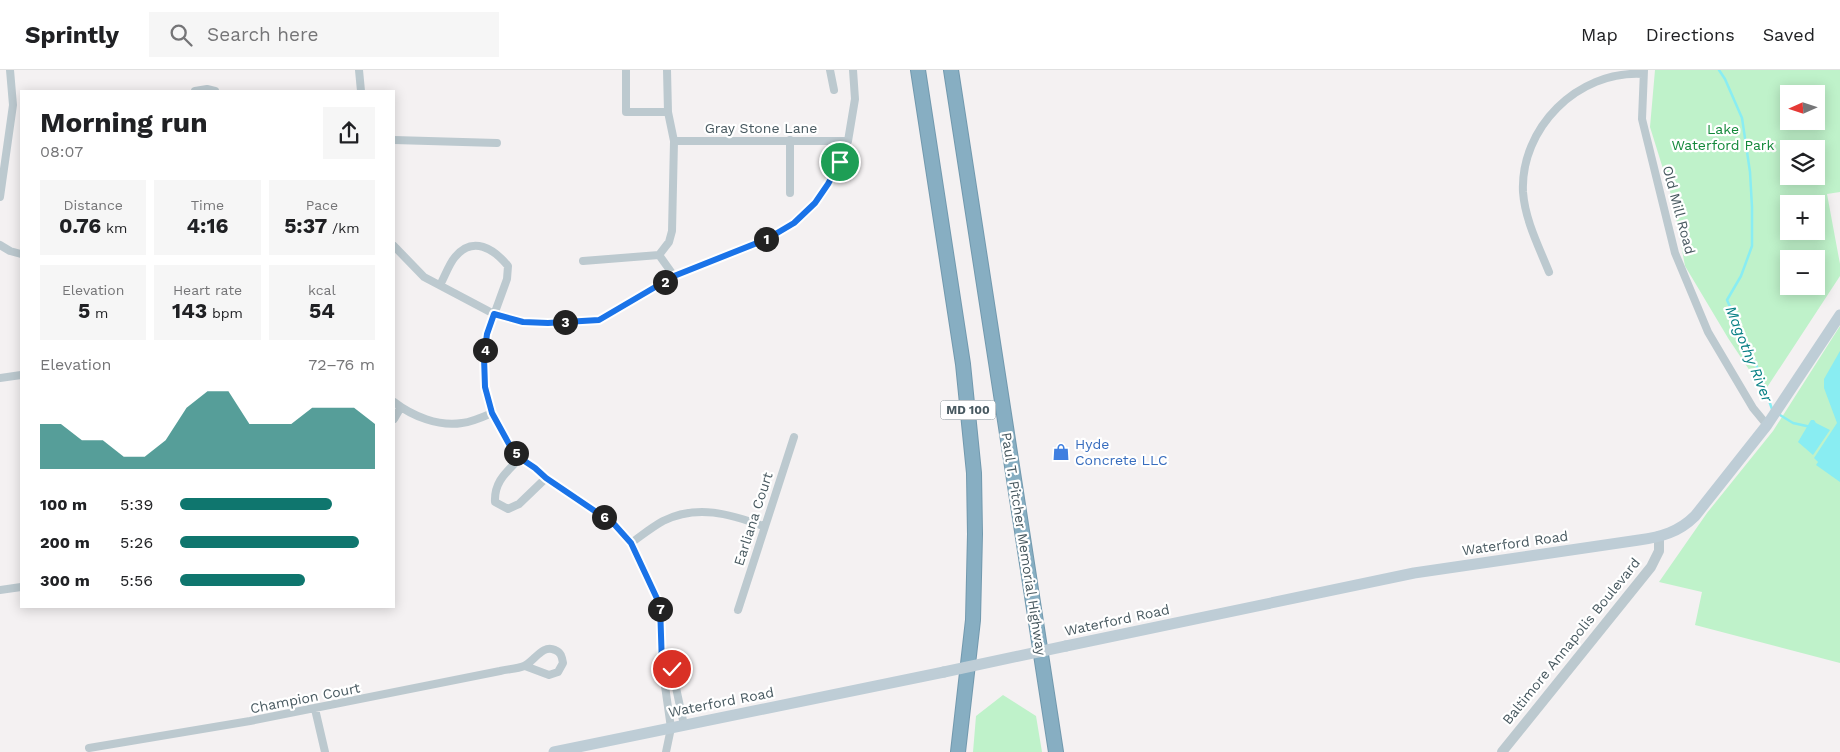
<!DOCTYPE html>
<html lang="en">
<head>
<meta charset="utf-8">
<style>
  :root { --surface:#fff; --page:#f6f6f6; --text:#202124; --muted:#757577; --line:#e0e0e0; --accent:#0f766e }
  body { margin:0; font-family:"Work Sans",sans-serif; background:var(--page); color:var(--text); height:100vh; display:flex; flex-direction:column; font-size:19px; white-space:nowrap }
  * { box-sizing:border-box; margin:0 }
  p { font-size:16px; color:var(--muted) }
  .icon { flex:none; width:28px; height:28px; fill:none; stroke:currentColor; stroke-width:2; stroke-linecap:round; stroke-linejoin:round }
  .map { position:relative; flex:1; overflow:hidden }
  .side { position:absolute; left:20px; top:20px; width:375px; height:518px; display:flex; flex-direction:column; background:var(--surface); border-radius:0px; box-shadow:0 2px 12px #0003 }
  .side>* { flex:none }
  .needle { width:32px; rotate:267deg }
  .tools { position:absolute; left:1780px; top:15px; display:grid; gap:10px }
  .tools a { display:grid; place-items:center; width:45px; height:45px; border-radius:0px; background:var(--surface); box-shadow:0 2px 12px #0003; font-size:25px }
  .pin { position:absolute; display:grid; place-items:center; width:42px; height:42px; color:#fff; margin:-21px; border:2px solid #fff; border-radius:50%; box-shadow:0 1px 5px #0007 }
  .km { position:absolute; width:25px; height:25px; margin:-12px; border-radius:50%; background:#222; color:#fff; font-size:14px; line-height:25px; text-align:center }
  .round { display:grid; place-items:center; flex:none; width:52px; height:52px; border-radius:0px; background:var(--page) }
  .summary { display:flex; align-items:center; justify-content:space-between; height:85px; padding:0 20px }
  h1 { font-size:28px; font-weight:700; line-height:38px }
  .stats { display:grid; grid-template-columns:repeat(3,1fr); gap:8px; height:85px; padding:5px 20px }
  .stats div { display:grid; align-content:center; border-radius:0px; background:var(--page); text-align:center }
  .stats b { font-size:21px; font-weight:700 }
  .stats small { font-size:14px; font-weight:400 }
  .stats p { font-size:14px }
  .chart { height:140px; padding:10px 20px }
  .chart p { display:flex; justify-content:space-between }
  .chart svg { width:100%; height:90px; margin-top:5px; fill:var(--accent); opacity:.7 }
  ul { padding:0 20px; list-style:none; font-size:16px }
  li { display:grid; grid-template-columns:80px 60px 1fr; align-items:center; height:38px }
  li i { height:12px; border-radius:6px; background:var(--accent) }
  header { display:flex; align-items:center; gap:30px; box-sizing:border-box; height:70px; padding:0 25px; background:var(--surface); border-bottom:1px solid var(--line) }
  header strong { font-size:24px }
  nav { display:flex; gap:28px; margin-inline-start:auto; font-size:18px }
  .search { width:350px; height:45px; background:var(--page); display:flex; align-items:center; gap:12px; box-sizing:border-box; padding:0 18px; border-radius:0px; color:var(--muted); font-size:19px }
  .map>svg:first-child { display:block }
  .green { fill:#bff2ca; fill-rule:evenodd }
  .water { fill:#89edf2 }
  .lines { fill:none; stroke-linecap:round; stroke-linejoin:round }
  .stream { stroke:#89edf2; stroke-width:2.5 }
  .motorway-casing { stroke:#7299ae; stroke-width:16 }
  .minor { stroke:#bcc9cf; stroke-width:8 }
  .tertiary { stroke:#bcc9cf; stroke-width:10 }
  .secondary { stroke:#becdd6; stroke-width:11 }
  .motorway { stroke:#87aec2; stroke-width:14 }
  .secondary-bridge { stroke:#becdd6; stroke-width:11 }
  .route-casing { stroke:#fff; stroke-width:10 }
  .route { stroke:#1a73e8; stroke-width:6 }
  .labels { text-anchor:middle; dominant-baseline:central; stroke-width:4.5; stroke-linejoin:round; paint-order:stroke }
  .shield { fill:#fff; stroke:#7f8b90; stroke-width:1 }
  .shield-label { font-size:12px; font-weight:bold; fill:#485960 }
  .street-label { font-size:14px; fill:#485960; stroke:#fff }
  .park-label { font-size:14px; fill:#128839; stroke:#fff }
  .shop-label { font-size:14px; fill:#366cbe; stroke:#fff; text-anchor:start }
  .water-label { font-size:15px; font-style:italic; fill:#088085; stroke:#fff }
</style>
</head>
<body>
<header>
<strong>Sprintly</strong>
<div class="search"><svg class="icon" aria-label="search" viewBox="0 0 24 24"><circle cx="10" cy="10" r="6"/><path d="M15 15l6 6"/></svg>Search here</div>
<nav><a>Map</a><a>Directions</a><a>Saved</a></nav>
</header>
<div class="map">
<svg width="1840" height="682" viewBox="0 0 1840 682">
  <rect width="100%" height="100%" fill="#f4f1f2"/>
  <!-- green -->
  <path class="green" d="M1655,0H1840V122L1827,124L1840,194V206L1764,322L1728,268L1685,196L1673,131L1650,57ZM1789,24H1816V51H1789ZM1789,79H1816V106H1789ZM1789,134H1816V161H1789ZM1789,189H1816V216H1789Z
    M1840,256V593L1695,555L1702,522L1659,512L1707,443L1773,361Z
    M1003,625L1036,646L1042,682H973L976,646Z"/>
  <!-- water -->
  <path class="water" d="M1840,281V412L1816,395L1818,392L1814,388L1837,353L1824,318V309Z
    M1811,350H1814L1816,353L1830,360L1813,385L1798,372Z"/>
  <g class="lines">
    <!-- stream -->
    <path class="stream" d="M1719,0L1725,9L1742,48L1750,102L1752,137V176L1741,206L1727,230L1757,297L1772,339
      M1780,345L1793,353L1811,357"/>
    <!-- motorway casing -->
    <g class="motorway-casing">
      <path id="motorway" d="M918,0L963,294L974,403L975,464L973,550L958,682
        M951,0L1056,682"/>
    </g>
    <!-- minor -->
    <path class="minor" d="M359,0L361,21
      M626,0V42H668L667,0
      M830,0L834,20
      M1644,0L1642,49L1675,183L1708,262L1753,338L1767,355
      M195,21L207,19L215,21
      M668,42L674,71L672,161L669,172L659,185L674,206
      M394,70L497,73
      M790,70V123
      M674,71H848
      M0,127L13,35L10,0
      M0,175L10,181L21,184
      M394,176L424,207L494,244L523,252L548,253L599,250L674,206L767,169L794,153L815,133L828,114L848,71L855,29L853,0
      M583,191L659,185
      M1549,202C1539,177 1525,150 1523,122C1520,59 1577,0 1643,4
      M440,215C445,206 449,194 455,187C473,165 494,179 508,196L507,209L487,264L484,287L485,317L492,343L509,374L520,388L535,398L546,408L614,454L631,473L660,535L662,595L671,658L666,682
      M0,308L21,305
      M394,332C412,346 439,357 462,353C472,352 483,347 492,343
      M394,349L401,337
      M520,388C507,402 494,411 495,432L508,439L519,434L546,408
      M631,473C641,466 652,457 663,451C697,434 730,444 763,456
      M0,520L21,517
      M738,540L794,367
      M662,595L672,599L684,655
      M315,639L325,682
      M89,678L250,651L500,601C508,599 517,599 524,596C535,591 542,574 555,580C561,582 562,587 563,593L558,602L549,605L525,596"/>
    <!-- tertiary -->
    <path class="tertiary" d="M1502,682L1651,497L1659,481V466"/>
    <!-- secondary -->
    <path class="secondary" d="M1066,576L1414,503L1639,470C1661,467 1679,462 1695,446L1767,355L1840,245
      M554,682L944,602"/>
    <!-- motorway -->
    <use href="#motorway" class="motorway"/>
    <!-- secondary-bridge -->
    <path class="secondary-bridge" d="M944,602L1066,576"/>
  </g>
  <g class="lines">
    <!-- route casing -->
    <g class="route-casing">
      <path id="route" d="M672,599L662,595L660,535L631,473L614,454L546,408L535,398L520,388L509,374L492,343L485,317L484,287L487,264L494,244L523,252L548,253L599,250L674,206L767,169L794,153L815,133L828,114L840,92"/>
    </g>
    <!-- route -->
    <use href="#route" class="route"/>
  </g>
  <!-- icons -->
  <defs>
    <g id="shop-bare" transform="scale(1.35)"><path d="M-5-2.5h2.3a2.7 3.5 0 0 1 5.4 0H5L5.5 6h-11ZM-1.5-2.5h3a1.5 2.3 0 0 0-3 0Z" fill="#3f7fe0" stroke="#fff" stroke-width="2.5" paint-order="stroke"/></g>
  </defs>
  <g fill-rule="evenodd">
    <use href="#shop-bare" x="1061" y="382"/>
  </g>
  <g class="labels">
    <!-- shield labels -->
    <rect class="shield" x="940.5" y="330.5" width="55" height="19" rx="4"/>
    <g class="shield-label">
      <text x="968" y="340">MD 100</text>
    </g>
    <!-- street labels -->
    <g class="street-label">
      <text x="761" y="58">Gray Stone Lane</text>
      <text transform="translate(1679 140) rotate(75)">Old Mill Road</text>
      <text transform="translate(753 449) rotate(-72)">Earliana Court</text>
      <text transform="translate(1515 473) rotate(-8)">Waterford Road</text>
      <text transform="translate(1024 474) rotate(81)">Paul T. Pitcher Memorial Highway</text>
      <text transform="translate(1117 550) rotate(-12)">Waterford Road</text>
      <text transform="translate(1571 571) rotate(-51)">Baltimore Annapolis Boulevard</text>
      <text transform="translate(305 628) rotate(-11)">Champion Court</text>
      <text transform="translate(721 632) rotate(-11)">Waterford Road</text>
    </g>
    <!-- park labels -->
    <g class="park-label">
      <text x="1723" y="59">Lake<tspan x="1723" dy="16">Waterford Park</tspan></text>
    </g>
    <!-- shop labels -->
    <g class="shop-label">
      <text x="1075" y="374">Hyde<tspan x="1075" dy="16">Concrete LLC</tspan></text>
    </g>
    <!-- water labels -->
    <g class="water-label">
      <text transform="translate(1749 284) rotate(68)">Magothy River</text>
    </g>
  </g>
</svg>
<div class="tools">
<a><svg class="needle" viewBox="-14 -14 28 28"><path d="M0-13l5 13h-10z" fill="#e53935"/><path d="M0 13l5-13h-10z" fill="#757577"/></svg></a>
<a><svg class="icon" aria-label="layers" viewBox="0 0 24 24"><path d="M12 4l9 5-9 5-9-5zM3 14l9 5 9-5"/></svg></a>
<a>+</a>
<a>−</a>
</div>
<div class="pin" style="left:840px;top:92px;background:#1e9e55"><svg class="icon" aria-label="arrive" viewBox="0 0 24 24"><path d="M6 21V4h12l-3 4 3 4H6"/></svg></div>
<div class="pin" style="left:672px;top:599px;background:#d93025"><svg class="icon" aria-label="check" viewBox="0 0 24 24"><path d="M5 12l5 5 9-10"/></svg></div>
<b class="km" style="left:766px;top:169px">1</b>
<b class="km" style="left:665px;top:212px">2</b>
<b class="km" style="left:565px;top:252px">3</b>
<b class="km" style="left:485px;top:280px">4</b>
<b class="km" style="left:516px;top:383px">5</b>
<b class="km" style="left:604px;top:447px">6</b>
<b class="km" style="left:660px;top:539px">7</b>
<section class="side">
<div class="summary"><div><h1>Morning run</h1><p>08:07</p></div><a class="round"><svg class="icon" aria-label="share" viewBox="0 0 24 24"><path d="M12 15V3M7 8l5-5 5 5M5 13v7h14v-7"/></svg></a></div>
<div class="stats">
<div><p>Distance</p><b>0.76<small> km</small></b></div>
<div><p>Time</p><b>4:16</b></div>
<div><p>Pace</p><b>5:37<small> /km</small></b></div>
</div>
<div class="stats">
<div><p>Elevation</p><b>5<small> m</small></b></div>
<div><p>Heart rate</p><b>143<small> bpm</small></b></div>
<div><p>kcal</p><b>54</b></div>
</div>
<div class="chart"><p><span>Elevation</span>72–76 m</p>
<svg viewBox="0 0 160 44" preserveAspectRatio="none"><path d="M0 44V22L10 22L20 30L30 30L40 38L50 38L60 30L70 14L80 6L90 6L100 22L110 22L120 22L130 14L140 14L150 14L160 22V44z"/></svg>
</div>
<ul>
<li><b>100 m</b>5:39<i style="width:78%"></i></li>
<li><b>200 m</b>5:26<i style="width:92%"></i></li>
<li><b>300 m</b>5:56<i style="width:64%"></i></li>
</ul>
</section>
</div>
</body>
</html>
